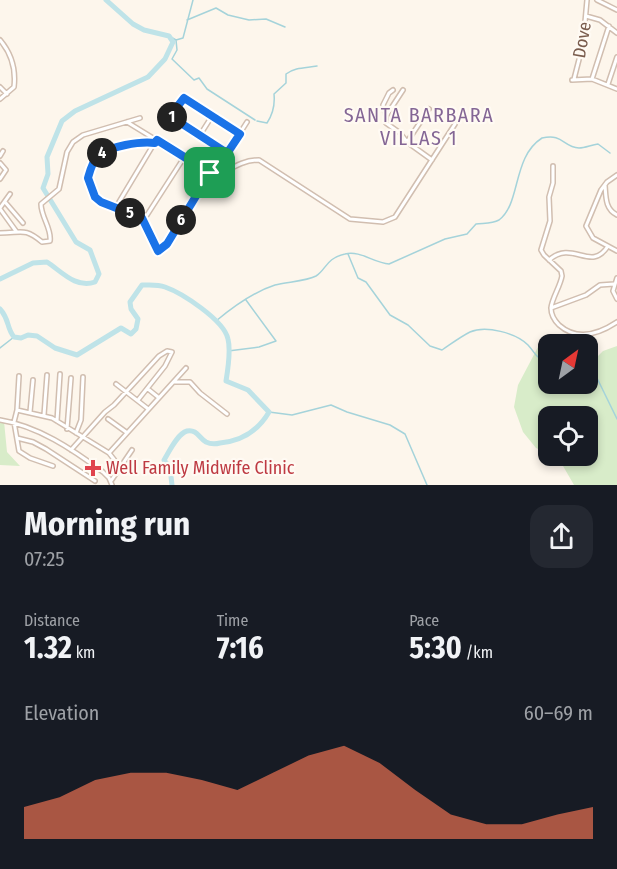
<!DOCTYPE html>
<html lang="en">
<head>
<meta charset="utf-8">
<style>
  :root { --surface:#171b24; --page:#242831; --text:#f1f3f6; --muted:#9ea1a6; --accent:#e76f51 }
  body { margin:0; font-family:"Fira Sans Condensed",sans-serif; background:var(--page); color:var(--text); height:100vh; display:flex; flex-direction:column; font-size:22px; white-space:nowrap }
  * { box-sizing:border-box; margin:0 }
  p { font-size:20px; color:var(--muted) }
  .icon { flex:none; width:33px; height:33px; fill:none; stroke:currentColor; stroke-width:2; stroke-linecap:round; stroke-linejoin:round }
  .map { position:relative; height:485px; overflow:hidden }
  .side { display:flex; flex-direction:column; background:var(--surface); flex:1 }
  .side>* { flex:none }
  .needle { width:39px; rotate:33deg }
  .buttons { position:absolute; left:538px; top:334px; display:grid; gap:12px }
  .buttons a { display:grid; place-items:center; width:60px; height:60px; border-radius:12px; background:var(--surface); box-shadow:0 3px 9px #0003; font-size:30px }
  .pin { position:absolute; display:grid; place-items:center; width:51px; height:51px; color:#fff; margin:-26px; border-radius:12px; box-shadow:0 3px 9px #0006 }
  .km { position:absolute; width:30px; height:30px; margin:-15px; border-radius:50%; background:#222; color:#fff; font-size:16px; line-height:30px; text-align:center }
  .round { display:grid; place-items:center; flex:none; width:63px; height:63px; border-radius:18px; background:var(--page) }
  .head { display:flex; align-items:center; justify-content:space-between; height:102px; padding:0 24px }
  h1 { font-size:33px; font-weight:700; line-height:45px }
  .stats { display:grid; grid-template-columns:repeat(3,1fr); gap:9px; height:102px; padding:6px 24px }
  .stats div { display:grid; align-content:center }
  .stats b { font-size:30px; font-weight:700 }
  .stats small { font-size:16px; font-weight:400 }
  .stats p { font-size:16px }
  .chart { height:168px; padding:12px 24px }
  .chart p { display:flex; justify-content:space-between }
  .chart svg { width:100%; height:108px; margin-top:6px; fill:var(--accent); opacity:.7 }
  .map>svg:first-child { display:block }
  .green { fill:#d8ecc9 }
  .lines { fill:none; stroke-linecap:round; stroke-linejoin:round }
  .stream { stroke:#a5d3da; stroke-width:1.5 }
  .river { stroke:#bfe3e8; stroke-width:5 }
  .minor-casing { stroke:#d1beb0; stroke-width:6 }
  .minor { stroke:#fff; stroke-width:3 }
  .route-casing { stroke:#fff; stroke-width:12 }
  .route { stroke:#1a73e8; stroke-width:8 }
  .health-dot { fill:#e0444e; stroke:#fffaf3; stroke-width:2 }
  .labels { text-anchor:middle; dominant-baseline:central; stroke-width:4.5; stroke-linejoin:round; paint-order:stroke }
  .street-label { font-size:18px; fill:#7a5c4d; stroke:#fffaf3 }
  .health-label { font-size:18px; fill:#be3a42; stroke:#fffaf3; text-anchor:start }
  .neighbourhood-label { font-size:20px; letter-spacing:1.5px; fill:#846695; stroke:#fffaf3 }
</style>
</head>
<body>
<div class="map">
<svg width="617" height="485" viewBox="0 0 617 485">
  <rect width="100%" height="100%" fill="#fdf6ec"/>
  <!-- green -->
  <path class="green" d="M617,346V485H574L559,459L553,456H588V417H549V454L536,448L523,432L514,407L518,385L538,347L549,349V384H588V359L594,360L603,351Z
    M0,421H4L7,452L20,466L0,465Z"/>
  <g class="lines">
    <!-- stream -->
    <path class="stream" d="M187,20L216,8L228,15L249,20L266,19L285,27
      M169,36L176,40L177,50L172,59L194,80L199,78L207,89L255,120
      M176,40L183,38L193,0
      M257,121L267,123C273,114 275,104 274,94L286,83V74C295,67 306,68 317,66
      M348,254L358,278L366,282L390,315L408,325L430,346L442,350C451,344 460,337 470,332C486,325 516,333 528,345C537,355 535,358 549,362
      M216,321C234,306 253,292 275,285C286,282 307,281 316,276C326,270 326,258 345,254C360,250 374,263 389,264L445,239L467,234L476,224C484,223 492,224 499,220C521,204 512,157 542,138C563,133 563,147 579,148C585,148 591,145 598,144L610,153
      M0,348L14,337
      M228,351L259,347L276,341L246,300
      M588,371L595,374L617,419
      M269,412L292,415L331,405L347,412L390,425L405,434L427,485"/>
    <!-- river -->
    <path class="river" d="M0,279L33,263L47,262C61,271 76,289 95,282L99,274L90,250L76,242L43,188L48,174L47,157L62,121L75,111L148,77L165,59L173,42L169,36L144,30L133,24L106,0
      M0,309C10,320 6,327 14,337L21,338L28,335L37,336L55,348L77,355L121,328L131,334L136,329L138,319L131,309L130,302L142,285C149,285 157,284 165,287C182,293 224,320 228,339C231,351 228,369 226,381L248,390L269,412C258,431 241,441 220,443C216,444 210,444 206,442C199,438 197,429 187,431C177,434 169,452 164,460L170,468L172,485"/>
    <!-- minor casing -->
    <g class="minor-casing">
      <path id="minor" d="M597,0L617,10
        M586,16L600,20L617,33
        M0,40C11,53 16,70 14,87L0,99
        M574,79L583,44L587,0
        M592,79L609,26
        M572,80L592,79L617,89
        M608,84L617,57
        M0,87L7,94
        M403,90L386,116V123L400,133L407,142L432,160
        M162,114L170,116L228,152L247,122
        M170,116L184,98L240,134
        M386,116L383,105L389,93L393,90
        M127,122L210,173L217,176C231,169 242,160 259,160L350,219L383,222L395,217L455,124
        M200,135L212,116
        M407,142L429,109
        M155,143C140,141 109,145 98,156C92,162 90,171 88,178L95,197L101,202L142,218L158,251L167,245L224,151
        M0,156L3,151
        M0,163L6,170L0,179
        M553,166V183L549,197L550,221L541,250L544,255L561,271L562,276C560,287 552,298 551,308C551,315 555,321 559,325C577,341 599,334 617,322
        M617,175L607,182L601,190L586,226L593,238L617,251
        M605,185C606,197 605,209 617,215
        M5,202L23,223
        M116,207L155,142
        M0,208L10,194
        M0,209L16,231
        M142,218L147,215L185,156
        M0,233C22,233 24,227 42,242L50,241C52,229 41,217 41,204L59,189L67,152L73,142L83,135L140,118
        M549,260C573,239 591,273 608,246
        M617,278L613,291L617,299
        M551,308L586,295L600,285L614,284
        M19,376L17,410L14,422L19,451L30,458L53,466
        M174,382H190L200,393L227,414
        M116,384L147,408
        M148,389L158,397
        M17,410L52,418L109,453L186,368
        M30,412L33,380
        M44,415L47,375
        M108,419L126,432
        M0,420C38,426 72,449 103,472L109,478L112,485
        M57,421L60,374
        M67,429L71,378
        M76,433L81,420L83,377
        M17,438L33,442L46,449L95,481
        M71,450L105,412L114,405L159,356L167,351L172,352L165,366L138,400
        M109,453L120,467
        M111,481L132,450"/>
    </g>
    <!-- minor -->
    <use href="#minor" class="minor"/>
  </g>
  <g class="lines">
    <!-- route casing -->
    <g class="route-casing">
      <path id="route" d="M210,173L224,151L170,116L184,98L240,134L228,152L224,151L210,173L157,140L155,143C141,141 109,146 98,156C92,162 90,171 88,178L95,197L101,202L142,218L158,251L167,244L210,173"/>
    </g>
    <!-- route -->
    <use href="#route" class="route"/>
  </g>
  <!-- markers -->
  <path class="health-dot" d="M90 459h6v6h6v6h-6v6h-6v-6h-6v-6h6z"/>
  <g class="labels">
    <!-- street labels -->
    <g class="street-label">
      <text transform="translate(582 40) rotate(-80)">Dove</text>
    </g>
    <!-- health labels -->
    <g class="health-label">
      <text x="106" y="468">Well Family Midwife Clinic</text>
    </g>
    <!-- neighbourhood labels -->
    <g class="neighbourhood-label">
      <text x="419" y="115">SANTA BARBARA<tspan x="419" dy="23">VILLAS 1</tspan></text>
    </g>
  </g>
</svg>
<div class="buttons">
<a><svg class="needle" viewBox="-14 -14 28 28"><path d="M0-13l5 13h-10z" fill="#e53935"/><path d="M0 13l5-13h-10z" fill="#9ea1a6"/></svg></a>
<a><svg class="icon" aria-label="locate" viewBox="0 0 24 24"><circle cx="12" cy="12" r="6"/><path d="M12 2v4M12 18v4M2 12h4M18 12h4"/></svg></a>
</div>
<div class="pin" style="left:210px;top:173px;background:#1e9e55"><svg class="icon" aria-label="arrive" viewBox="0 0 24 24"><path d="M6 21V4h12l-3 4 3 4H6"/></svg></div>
<b class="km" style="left:172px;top:117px">1</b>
<b class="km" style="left:102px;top:153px">4</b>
<b class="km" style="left:130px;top:213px">5</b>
<b class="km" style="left:181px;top:220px">6</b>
</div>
<section class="side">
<div class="head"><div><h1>Morning run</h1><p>07:25</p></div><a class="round"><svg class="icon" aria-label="share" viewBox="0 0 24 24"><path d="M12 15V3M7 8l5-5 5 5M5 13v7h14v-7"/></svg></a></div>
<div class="stats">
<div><p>Distance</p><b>1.32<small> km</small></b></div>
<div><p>Time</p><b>7:16</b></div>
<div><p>Pace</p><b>5:30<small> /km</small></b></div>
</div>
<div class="chart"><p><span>Elevation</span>60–69 m</p>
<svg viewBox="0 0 160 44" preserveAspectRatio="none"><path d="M0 44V31L10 27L20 20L30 17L40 17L50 20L60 24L70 17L80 10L90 6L100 13L110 24L120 34L130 38L140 38L150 34L160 31V44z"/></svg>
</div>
</section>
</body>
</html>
